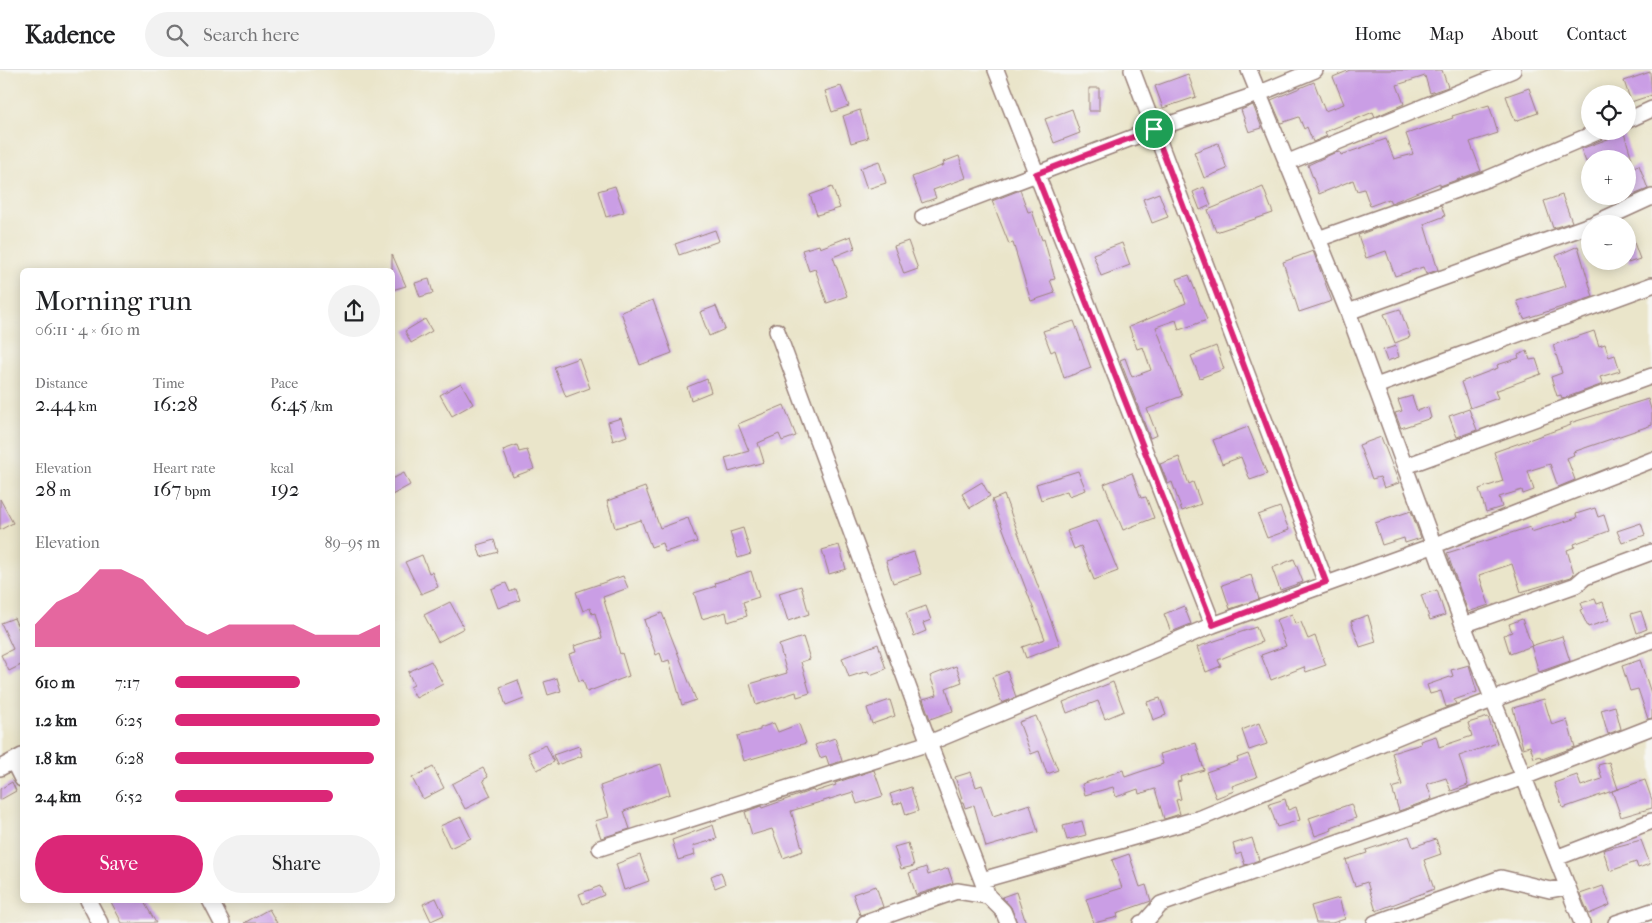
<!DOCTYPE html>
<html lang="en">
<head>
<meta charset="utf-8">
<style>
  :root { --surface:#fff; --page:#f2f2f2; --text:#202124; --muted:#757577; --line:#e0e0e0; --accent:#db2777 }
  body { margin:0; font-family:"IM FELL French Canon",serif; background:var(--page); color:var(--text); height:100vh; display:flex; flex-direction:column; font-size:19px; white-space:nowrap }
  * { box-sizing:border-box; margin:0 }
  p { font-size:16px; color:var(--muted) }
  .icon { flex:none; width:28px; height:28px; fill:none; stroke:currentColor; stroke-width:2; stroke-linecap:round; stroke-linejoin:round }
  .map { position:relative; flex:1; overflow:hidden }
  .sheet { position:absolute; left:20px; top:198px; width:375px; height:635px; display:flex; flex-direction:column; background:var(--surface); border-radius:8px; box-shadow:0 2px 12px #0003 }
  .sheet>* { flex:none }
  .controls { position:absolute; left:1581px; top:15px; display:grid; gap:10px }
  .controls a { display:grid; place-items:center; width:55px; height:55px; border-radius:50%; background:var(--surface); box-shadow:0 2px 12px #0003; font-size:25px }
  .pin { position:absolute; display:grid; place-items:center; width:42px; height:42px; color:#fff; margin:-21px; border:2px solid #fff; border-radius:50%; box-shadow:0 1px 5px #0007 }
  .round { display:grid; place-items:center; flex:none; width:52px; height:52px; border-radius:26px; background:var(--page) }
  .headline { display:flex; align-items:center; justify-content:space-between; height:85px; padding:0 15px }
  h1 { font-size:28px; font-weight:600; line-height:38px }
  .stats { display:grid; grid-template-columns:repeat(3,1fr); gap:8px; height:85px; padding:5px 15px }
  .stats div { display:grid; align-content:center }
  .stats b { font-size:21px; font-weight:600 }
  .stats small { font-size:14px; font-weight:400 }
  .stats p { font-size:14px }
  .chart { height:140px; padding:10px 15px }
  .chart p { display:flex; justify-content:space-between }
  .chart svg { width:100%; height:90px; margin-top:5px; fill:var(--accent); opacity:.7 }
  .primary-button { display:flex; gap:10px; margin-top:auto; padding:10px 15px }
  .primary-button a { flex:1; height:58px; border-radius:30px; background:var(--accent); color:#fff; font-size:20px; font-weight:600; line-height:58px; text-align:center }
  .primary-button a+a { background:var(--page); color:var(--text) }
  ul { padding:0 15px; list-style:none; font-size:16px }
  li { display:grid; grid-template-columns:80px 60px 1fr; align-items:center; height:38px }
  li i { height:12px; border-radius:6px; background:var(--accent) }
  header { display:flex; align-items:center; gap:30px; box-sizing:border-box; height:70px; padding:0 25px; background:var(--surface); border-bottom:1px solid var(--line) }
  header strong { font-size:24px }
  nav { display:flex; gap:28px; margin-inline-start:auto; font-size:18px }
  .search { width:350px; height:45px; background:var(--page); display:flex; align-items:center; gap:12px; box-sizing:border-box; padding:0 18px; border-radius:28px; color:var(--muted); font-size:19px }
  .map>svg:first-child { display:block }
  .building { fill:#ca9ee5 }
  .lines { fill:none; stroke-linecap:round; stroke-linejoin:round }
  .minor-casing { stroke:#9a827a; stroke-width:18 }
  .minor { stroke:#fff; stroke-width:15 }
  .route-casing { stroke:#fff; stroke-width:10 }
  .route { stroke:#db2777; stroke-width:6 }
</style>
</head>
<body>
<header>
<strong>Kadence</strong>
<div class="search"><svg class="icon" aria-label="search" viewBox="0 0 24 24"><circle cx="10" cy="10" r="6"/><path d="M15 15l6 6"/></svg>Search here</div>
<nav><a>Home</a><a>Map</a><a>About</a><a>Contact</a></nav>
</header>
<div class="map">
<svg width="1652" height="853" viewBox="0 0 1652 853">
  <rect width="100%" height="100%" fill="#f6f6f2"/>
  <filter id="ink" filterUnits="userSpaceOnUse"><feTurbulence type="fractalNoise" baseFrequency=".02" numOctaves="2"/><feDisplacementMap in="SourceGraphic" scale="10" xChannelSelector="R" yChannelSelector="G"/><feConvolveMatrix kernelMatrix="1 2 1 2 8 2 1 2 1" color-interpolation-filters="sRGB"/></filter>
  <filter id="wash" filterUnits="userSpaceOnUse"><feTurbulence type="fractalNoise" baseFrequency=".0096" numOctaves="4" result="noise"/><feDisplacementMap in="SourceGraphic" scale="20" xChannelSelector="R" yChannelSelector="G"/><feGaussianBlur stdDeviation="1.12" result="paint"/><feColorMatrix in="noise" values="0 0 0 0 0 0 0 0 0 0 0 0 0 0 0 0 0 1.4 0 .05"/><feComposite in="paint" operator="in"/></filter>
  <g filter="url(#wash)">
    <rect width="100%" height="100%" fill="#eae5ca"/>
    <g id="blocks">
      <!-- building -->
      <path class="building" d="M1350,0H1442L1448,17L1430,23L1425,6L1397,15L1404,34L1375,47L1373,42L1325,62L1327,66L1313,72L1307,57L1304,59L1299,47L1281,53L1271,30L1314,12L1325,41L1344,34L1333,7Z
        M1650,2L1652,25L1631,32L1624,11Z
        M1188,4L1196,27L1163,38L1155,16Z
        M841,16L849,36L832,42L825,21Z
        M1089,18H1099V41H1089Z
        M1529,18L1538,43L1515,51L1506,26Z
        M1253,35L1262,58L1249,62L1241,40Z
        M1489,35L1498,63L1470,72L1481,101L1440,116V113L1391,133L1389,129L1370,136L1364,119L1357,121L1353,110L1319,124L1308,95L1334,83L1340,82L1341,85L1386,69L1394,89L1413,84L1406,64L1453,48L1452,46Z
        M1072,39L1080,63L1054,73L1045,49Z
        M860,40L868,68L851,73L843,46Z
        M1624,63L1632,89H1590L1586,92L1581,79Z
        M1218,73L1227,99L1204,108L1194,82Z
        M959,86L966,108L933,120L936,128L922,133L912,107L944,95L943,92Z
        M879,91L886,113L867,119L860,98Z
        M1639,95L1648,119L1628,127V99Z
        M615,116L624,142L606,147L598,121Z
        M832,117L840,138L817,145L810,125Z
        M1204,117L1211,135L1200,140L1193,122Z
        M1263,117L1273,143L1216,162L1208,140Z
        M1020,120L1028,142L1032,141L1042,170L1044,169L1055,209L1050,210L1055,223L1031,231L1013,173L1009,174L992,131Z
        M1159,123L1168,147L1152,153L1143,129Z
        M1562,125L1572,152L1553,158L1544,131Z
        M1441,135L1445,146L1424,154L1438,200L1426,204L1423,197L1395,206L1386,181L1366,188L1358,165Z
        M1628,159H1629L1640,189L1628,193Z
        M715,160L719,171L679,185L675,174Z
        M851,166L855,178L833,187L847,226L827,233L815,199L809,201L802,180L819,175L820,178Z
        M908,171L918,199L904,204L894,176Z
        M1122,173L1130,195L1101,206L1093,184Z
        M1578,176L1593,227L1524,249L1517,231L1566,216L1556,186Z
        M1313,181L1332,231L1299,242L1283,192Z
        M392,184L406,216L392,220Z
        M1189,205L1207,250L1179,260L1176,250L1156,257L1182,326L1147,339L1157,365L1150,368L1120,290L1125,288L1132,307L1151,300L1143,277L1137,279L1129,257L1186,233L1177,209Z
        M429,209L433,223L420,227L415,213Z
        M653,230L672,283L640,295L621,242Z
        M716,236L725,259L709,266L700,242Z
        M1400,239L1410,267L1395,273L1384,244Z
        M425,249L432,261L411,273L405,261Z
        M1074,251L1091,298L1064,308L1055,280L1051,282L1043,261Z
        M1594,261L1599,276L1605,274L1609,287L1615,285L1620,301L1600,307L1603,314L1562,329L1561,325L1557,326L1551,307L1562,303L1553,275Z
        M1216,276L1224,299L1200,308L1191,286Z
        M1396,276L1399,287L1387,291L1383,280Z
        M1527,281L1530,290L1536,289L1541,304L1495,321L1498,328L1470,338L1461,312L1498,298L1497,295L1519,288L1518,285Z
        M579,288L590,318L566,327L554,297Z
        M707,309L711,322L691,330L687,317Z
        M461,313L473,334L452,346L440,325Z
        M1412,326L1417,341L1428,337L1431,348L1401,358L1395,343L1402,341L1398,330Z
        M1648,329L1652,342V355L1573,382L1574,385L1567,388L1575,410L1558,417L1550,394L1528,401L1534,420L1523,424L1522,420L1499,427L1502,437L1486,442L1479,419L1503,411L1494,382L1571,355L1570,353Z
        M784,335L796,366L782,371L779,364L758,373L764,392L729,402L725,388L749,381L738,354Z
        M1469,339L1477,360L1457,367L1449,346Z
        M621,348L627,366L613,371L608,352Z
        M1248,357L1267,404L1250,410L1241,387L1222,394L1213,370Z
        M1381,367L1399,413L1384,418L1380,407L1372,409L1359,375Z
        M517,375L519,382L527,380L534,399L513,407L503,380Z
        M1179,387L1189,414L1193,412L1201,434L1182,441L1172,412L1168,414L1160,394Z
        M1078,401L1086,420L1069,426L1067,421L1041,430L1036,414Z
        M404,403L410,415L392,425V409Z
        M1132,403L1141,428L1146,427L1154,448L1123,460L1104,414Z
        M982,412L990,426L970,438L962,424Z
        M645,417L660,458L688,448L697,472L665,482L662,473L651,477L641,450L615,458L607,431Z
        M1004,425L1060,575L1026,588L1022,577L1045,569L992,430Z
        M0,429L13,453L0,460Z
        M1280,437L1289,460L1267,468L1258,445Z
        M1595,438L1598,447L1604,445L1609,461L1574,474L1575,477L1567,480L1574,504L1571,507L1521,522L1512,494L1479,505L1489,535L1468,542L1447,483L1530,457L1531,462L1577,448L1576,444Z
        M1411,441L1421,468L1405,473L1404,468L1382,475L1375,453Z
        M1097,450L1118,501L1094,510L1081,476L1074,479L1067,461Z
        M1641,453L1645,465L1622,473L1617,461Z
        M743,458L751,484L738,488L730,462Z
        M494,470L498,482L481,487L477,475Z
        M839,475L846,499L829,504L822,480Z
        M914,482L921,504L893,513L886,491Z
        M422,485L429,503L432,502L438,517L421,524L405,492Z
        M1294,489L1303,512L1280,520L1272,498Z
        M751,501L759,527L743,532L747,546L728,552L726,542L702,549L694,523L716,516L715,513Z
        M1251,505L1259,529L1230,539L1222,515Z
        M623,506L628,518L603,527L620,584L622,583L629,606L587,622L583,610L579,611L569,584L576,582L574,576L602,568L595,543L592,544L590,538L583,541L576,522Z
        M506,513L510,522L516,519L520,530L498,538L491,519Z
        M801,516L809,544L788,551L779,523Z
        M1437,520L1445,545L1430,550L1421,525Z
        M1595,529L1597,534L1603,532L1609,550L1588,557L1580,540L1583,539L1581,533Z
        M450,532L464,558L438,572L424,545Z
        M926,536L931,550L923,553L926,561L914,566L906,543Z
        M1184,536L1191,554L1171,562L1164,544Z
        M1641,541L1647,559L1637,563L1631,544Z
        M662,543L696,630L682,635L669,590L663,592L660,583L656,585L644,550Z
        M1292,544L1295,554L1301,552L1308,569L1315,566L1326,595L1306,602L1304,597L1271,610L1261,585L1286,576L1276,550Z
        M1368,545L1376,572L1360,577L1351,551Z
        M14,548L22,566V599L21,595L9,601L1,585L13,579L1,553Z
        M1522,549L1532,576L1510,584L1504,565L1512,562L1509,554Z
        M1256,557L1262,572L1218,590L1221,596L1206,602L1197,577Z
        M1562,566L1570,591L1539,602L1531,576Z
        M803,567L810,589L801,592L810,623L797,627L796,622L756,635L750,614L787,603L779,575Z
        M878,574L886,599L870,605L868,601L849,607L842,588Z
        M1640,590L1652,626V648L1648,649L1638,619L1630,621L1622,596Z
        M431,591L443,614L416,628L410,617L414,615L408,602Z
        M1469,595L1477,622L1454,630L1456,634L1446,637L1441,621L1430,624L1427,615L1453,606L1451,600Z
        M956,596L962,612L946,618L953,641L930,649L923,629L937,625L930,606Z
        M1007,601L1016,627L1002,633L992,607Z
        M557,608L561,621L548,625L544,612Z
        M518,610L524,629L506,636L500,617Z
        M1113,612L1124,641L1105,649L1098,631L1067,643L1063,632Z
        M1160,628L1166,645L1153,650L1147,632Z
        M1544,629L1552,655L1567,650L1575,677L1542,689L1541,686L1534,688L1530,676L1523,678L1513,638Z
        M890,630L895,646L872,654L867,638Z
        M1615,636L1621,659L1608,664L1601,640Z
        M1036,646L1058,700L1047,704L1039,681L1031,684L1019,652Z
        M1488,647L1497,673L1459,686L1468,715L1451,721L1446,708L1427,714L1432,729L1399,741L1392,718L1402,715L1392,683L1421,674L1420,671L1436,666L1439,677L1472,666L1468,653Z
        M774,653L778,662L799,654L806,673L744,691L737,666L760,660V658Z
        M1259,653L1267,674L1249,680L1242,660Z
        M835,668L842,691L829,695L826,686L820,688L815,675Z
        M1196,673L1204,700L1180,707L1181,711L1177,712L1181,729L1176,730L1180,744L1164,749L1155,719L1139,724L1138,719L1116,727L1113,717L1085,725L1082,714L1123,700L1125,707L1163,694L1160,684Z
        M546,675L554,692L537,700L528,683Z
        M579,676L582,686L557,695L553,685Z
        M1248,684L1257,707L1232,716L1234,721L1216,728L1206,702L1238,691L1237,688Z
        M1609,692L1618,719L1563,738L1554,713L1577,705L1581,716L1602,709L1598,695Z
        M661,694L670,724L624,741L630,759L601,768L595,751L609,747L600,716Z
        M433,697L444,718L423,729L412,708Z
        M483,698L488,707L483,710L491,726L465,739L452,714Z
        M874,700L883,726L857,734L853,722L791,741L803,781L783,788L772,759L752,765L745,742L761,736L762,738L813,720L814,722L836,715L835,713Z
        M971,702L976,717L982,715L993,746L1030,734L1038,762L986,777L974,735L965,738L955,707Z
        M1645,710L1652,730V738L1621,747L1612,721Z
        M12,712L16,721L0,730V719Z
        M911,717L918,741L906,745L902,732L894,735L890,724Z
        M1285,729L1288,740L1296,737L1300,750L1277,757L1269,734Z
        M1351,734L1356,748L1331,757L1332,760L1315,766L1309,748Z
        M461,747L471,768L450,778L440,756Z
        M1082,751L1086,765L1067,770L1063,756Z
        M713,755L717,769L693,776L695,785L678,790L672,770Z
        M1409,766L1413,777L1436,769L1441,784L1424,790L1434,819L1376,841L1367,812L1355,816L1346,790L1367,783L1366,780Z
        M1252,768L1259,790L1245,795L1241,783L1236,785L1233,774Z
        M1641,770L1650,794L1638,798L1636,792L1610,801L1603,780Z
        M908,773L914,796L901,799L894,777Z
        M1129,784L1140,817L1146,815L1151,831L1117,843L1118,847L1094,853L1086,829L1122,818L1112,790Z
        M640,785L649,811L624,820L616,794Z
        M926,797L928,805L948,798L953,813L916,825L909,803Z
        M721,802L725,814L715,818L711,806Z
        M600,816L604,825L583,834L579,824Z
        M876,816L883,837L860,845L853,824Z
        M1603,816L1610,835L1589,844L1580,824Z
        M1016,822L1026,853H1017L1011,837L1002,827Z
        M436,828L444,845L431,851L423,834Z
        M1339,828L1345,849L1332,853H1316L1311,836Z
        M110,830H143L156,853H122Z
        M269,839L277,853H244Z"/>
    </g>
  </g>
  <g filter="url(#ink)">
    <use href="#blocks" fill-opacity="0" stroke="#9a827a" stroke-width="1"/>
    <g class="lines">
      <!-- minor casing -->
      <g class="minor-casing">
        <path id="minor" d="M996,0L1213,555
          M1132,0L1326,513
          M1249,0L1348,242L1463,555L1582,853
          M1628,50L1652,39
          M1286,93L1513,0
          M923,147L1155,59L1258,24L1315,0
          M1593,154L1652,127
          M1318,169L1487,109L1600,61
          M1348,242L1590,155
          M777,261L929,673L988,826
          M1376,316L1652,215
          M1406,396L1652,306
          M1463,555L1576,515L1585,507L1652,482
          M13,691L22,709
          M0,698L22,686
          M600,778L929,673L1213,555L1435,475L1652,390
          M1556,788L1652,751
          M982,810L1201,748L1431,653L1652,570
          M88,830L100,853
          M210,830L222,853
          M865,853L957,821L988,826L1003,841L1008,853
          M1141,853L1145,852L1161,834L1524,707L1652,657
          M1375,853L1501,808L1550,820L1566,817
          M1616,853L1652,841"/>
      </g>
      <!-- minor -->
      <use href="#minor" class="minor"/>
    </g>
  </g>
  <g class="lines" filter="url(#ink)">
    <!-- route casing -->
    <g class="route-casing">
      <path id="route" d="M1154,59L1326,512L1213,555L1036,104Z"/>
    </g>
    <!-- route -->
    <use href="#route" class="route"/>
  </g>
</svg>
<div class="controls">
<a><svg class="icon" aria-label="locate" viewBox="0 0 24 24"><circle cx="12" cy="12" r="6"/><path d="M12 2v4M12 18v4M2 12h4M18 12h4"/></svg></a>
<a>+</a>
<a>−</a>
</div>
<div class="pin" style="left:1154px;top:59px;background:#1e9e55"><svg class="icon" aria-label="arrive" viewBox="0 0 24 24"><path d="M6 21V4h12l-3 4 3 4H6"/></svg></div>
<section class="sheet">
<div class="headline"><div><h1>Morning run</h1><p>06:11 · 4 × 610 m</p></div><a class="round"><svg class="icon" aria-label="share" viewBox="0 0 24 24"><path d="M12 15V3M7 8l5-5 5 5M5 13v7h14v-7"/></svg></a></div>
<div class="stats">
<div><p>Distance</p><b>2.44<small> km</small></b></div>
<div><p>Time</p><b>16:28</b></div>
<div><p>Pace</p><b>6:45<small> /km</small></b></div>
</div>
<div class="stats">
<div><p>Elevation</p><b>28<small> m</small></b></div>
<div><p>Heart rate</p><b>167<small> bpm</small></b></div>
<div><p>kcal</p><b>192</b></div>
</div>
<div class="chart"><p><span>Elevation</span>89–95 m</p>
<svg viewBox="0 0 160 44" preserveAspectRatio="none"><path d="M0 44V33L10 22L20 17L30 6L40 6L50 11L60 22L70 33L80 38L90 33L100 33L110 33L120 33L130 38L140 38L150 38L160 33V44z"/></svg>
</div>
<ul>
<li><b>610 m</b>7:17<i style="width:61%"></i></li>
<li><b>1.2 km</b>6:25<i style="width:100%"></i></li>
<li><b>1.8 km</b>6:28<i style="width:97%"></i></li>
<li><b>2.4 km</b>6:52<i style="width:77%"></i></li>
</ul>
<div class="primary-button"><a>Save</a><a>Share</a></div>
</section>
</div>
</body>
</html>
